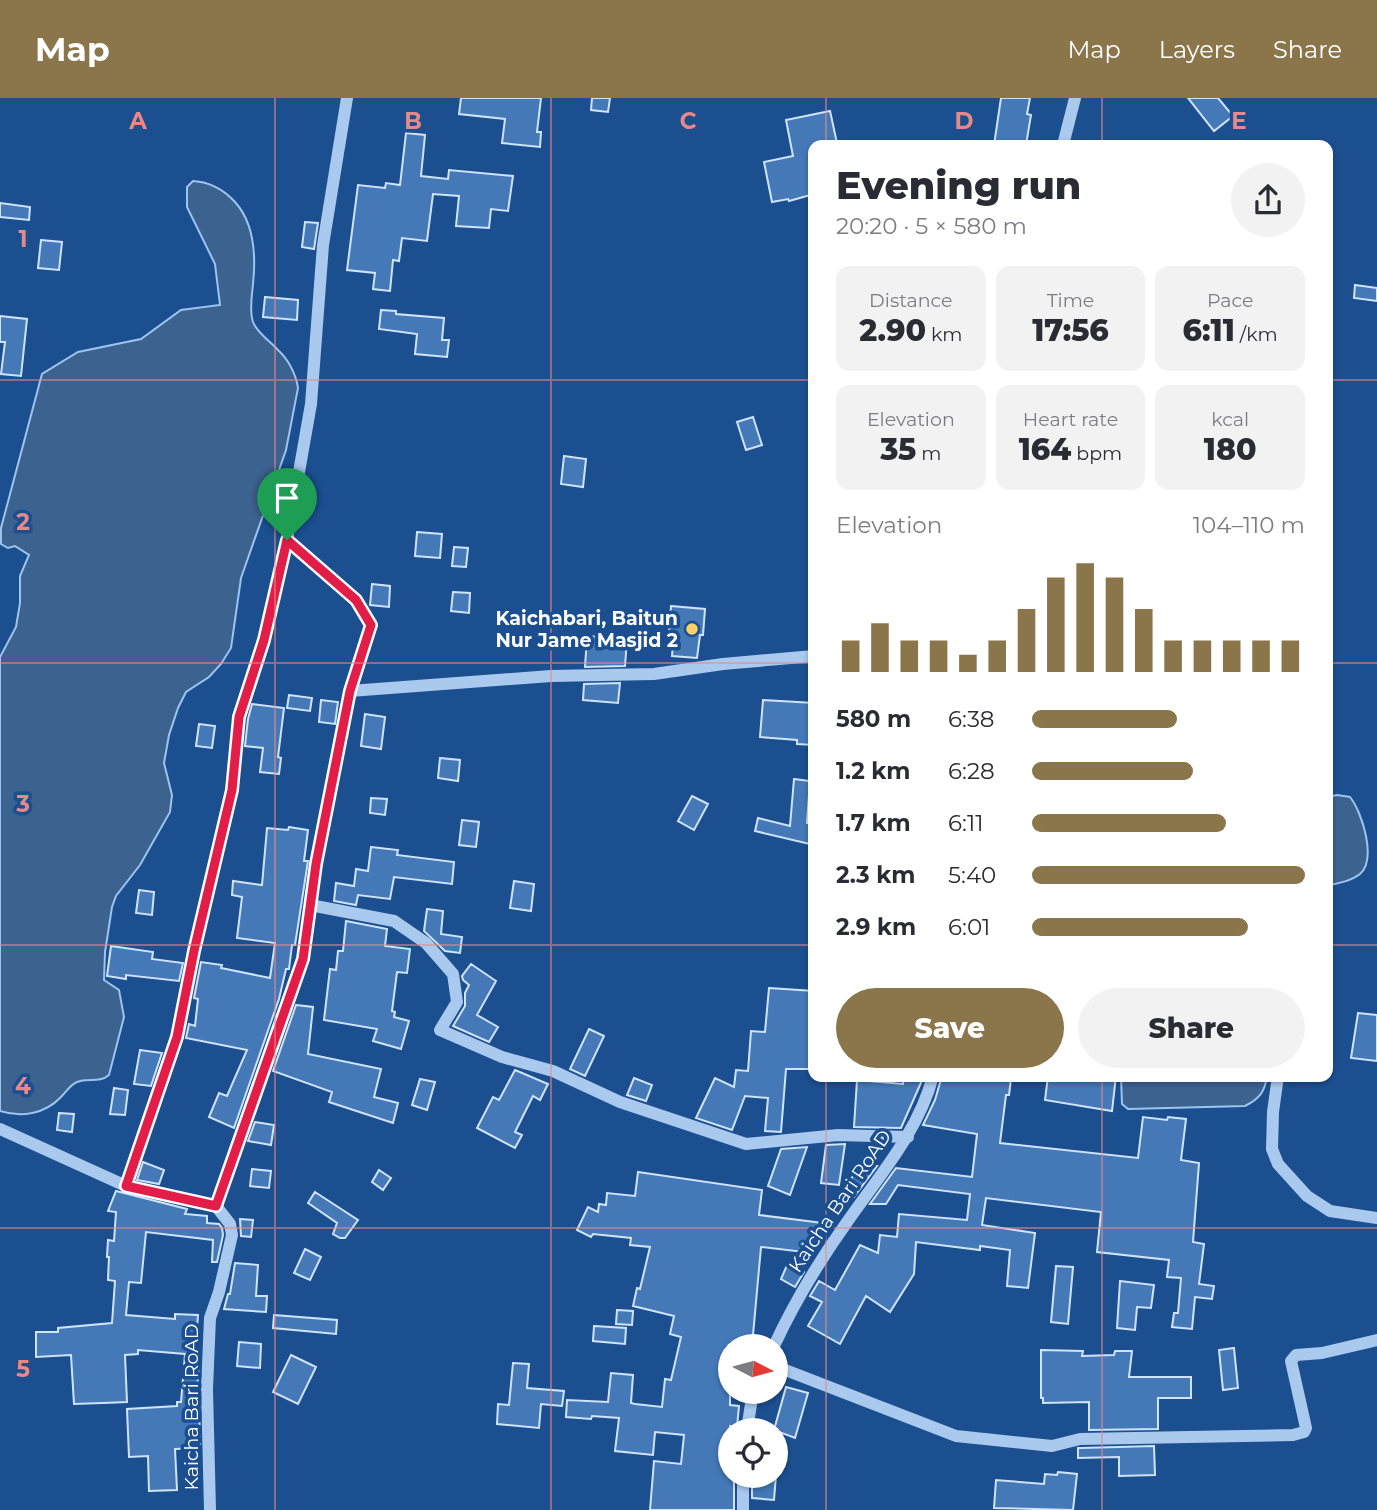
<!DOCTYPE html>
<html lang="en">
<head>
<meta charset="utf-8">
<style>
  :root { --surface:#fff; --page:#f2f2f3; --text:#2b2b33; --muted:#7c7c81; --accent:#8a764a }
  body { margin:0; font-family:Montserrat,sans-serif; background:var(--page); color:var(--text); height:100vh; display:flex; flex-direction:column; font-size:26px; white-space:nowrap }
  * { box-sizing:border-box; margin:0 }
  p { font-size:23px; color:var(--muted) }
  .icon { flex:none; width:38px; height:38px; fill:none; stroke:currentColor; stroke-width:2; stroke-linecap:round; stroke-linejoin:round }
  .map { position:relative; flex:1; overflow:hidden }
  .sheet { position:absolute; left:808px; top:42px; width:525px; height:942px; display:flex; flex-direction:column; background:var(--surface); border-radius:14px; box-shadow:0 2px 5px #0004 }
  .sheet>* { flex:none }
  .needle { width:46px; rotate:96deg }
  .tools { position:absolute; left:718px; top:1236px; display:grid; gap:14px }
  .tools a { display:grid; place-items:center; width:70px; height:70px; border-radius:50%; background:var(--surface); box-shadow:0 2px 5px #0004; font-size:35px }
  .pin { position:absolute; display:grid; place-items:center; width:60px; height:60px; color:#fff; margin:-72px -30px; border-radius:50% 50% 50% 0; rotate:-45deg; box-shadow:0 0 7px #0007 }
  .pin .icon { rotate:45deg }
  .round { display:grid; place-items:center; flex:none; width:74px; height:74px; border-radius:37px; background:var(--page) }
  .headline { display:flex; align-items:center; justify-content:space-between; height:119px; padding:0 28px }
  h1 { font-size:38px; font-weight:800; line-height:52px }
  .figures { display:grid; grid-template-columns:repeat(3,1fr); gap:10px; height:119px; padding:7px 28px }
  .figures div { display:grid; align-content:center; border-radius:14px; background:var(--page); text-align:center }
  .figures b { font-size:30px; font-weight:800 }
  .figures small { font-size:19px; font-weight:400 }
  .figures p { font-size:19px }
  .chart { height:196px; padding:14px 28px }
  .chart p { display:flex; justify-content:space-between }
  .chart svg { width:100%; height:126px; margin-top:7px; stroke:var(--accent); stroke-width:6 }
  .primary-button { display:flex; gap:14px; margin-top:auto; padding:14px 28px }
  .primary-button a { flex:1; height:80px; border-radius:42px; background:var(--accent); color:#fff; font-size:28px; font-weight:800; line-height:80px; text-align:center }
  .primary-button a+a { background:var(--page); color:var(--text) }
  ul { padding:0 28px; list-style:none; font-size:23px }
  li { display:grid; grid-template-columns:112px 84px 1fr; align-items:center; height:52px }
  li i { height:18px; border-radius:9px; background:var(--accent) }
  header { display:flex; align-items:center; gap:42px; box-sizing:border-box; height:98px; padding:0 35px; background:var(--accent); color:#fff }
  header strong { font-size:33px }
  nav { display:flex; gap:38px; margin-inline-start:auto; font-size:24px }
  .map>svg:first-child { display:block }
  .water { fill:#3c6290; stroke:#9cc4f0; stroke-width:2 }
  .building { fill:#4478b7; stroke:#cfe3fa; stroke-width:2 }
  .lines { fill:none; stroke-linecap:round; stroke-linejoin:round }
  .minor { stroke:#a9c9ee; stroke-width:12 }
  .route-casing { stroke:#fff; stroke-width:14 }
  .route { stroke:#e11d48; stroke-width:9 }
  .grid { fill:none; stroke:#e88989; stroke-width:2; stroke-opacity:0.55 }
  .poi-dot { fill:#ffd166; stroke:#1b4f8f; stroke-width:2.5 }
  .labels { text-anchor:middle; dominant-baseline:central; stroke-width:7; stroke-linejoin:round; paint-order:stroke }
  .poi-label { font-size:19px; font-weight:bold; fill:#fff; stroke:#1b4f8f; text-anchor:end }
  .street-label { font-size:19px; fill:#fff; stroke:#1b4f8f }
  .grid-label { font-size:23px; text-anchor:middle; font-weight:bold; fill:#e88989; stroke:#1b4f8f; stroke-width:7; stroke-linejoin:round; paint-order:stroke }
</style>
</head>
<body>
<header>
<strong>Map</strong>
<nav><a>Map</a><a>Layers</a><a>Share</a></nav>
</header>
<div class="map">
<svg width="1377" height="1412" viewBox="0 0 1377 1412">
  <rect width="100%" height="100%" fill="#1b4f8f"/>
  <!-- water -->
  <path class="water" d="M193,83C210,84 224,92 235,104C255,126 256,158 253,186C252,198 249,212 253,224C257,235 270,243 278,252C288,261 296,276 298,290L286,352L241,480L231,550L221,566L209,579L186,594L178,610L169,637L164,665L172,697L170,714L140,767L116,798L112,809L105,854L104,882L119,892L124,919L109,977C100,985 88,980 77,984C70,987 67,993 61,999C45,1016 21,1020 0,1013V559L16,529L20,505V478L29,457L15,448L8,450L1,446V430L42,276L78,254L141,241L181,212L220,207L215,166L187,109V89Z
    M1337,697L1350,699C1362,714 1377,761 1360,776C1351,783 1340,785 1329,787L1328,699Z
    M1121,978H1267C1265,994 1259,1001 1245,1008L1128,1011L1122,1006Z"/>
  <!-- building -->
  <path class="building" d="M461,0H541L537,34H541L540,49L502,45L505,21L459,16Z
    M592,0H610L608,14L591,12Z
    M1001,0H1030L1027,16L1031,17L1026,47H994Z
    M1188,0H1218L1233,18L1214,33Z
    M830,13L837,45L814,47V96L789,103L788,101L772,104L764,64L793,58L786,22Z
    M406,35L425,37L421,78L448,81L449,72L513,78L508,113L491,111L489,130L456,128L459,98L433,96L427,143L402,140L399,163L393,162L390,193L373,191L375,175L347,172L358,87L385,90L386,85L400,87Z
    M0,105L30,109L29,122L0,119Z
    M305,124L318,125L314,151L302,149Z
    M41,142L62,144L59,172L38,170Z
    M1355,187L1377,190V203L1354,200Z
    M265,199L298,202L297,222L263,219Z
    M381,212L396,213V216L444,220L442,242H449L447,259L415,256L417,236L379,231Z
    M0,218L27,221L21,278L1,276L5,244H0Z
    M753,319L762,347L746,352L737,324Z
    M564,358L586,361L583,389L561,386Z
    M417,434L442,436L440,460L415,458Z
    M454,449L468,450L466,469L452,468Z
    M372,486L390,488L389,509L370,507Z
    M453,494L470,495L469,515L451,513Z
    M671,508L705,511L703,537H700L697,560L672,558L674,535H669Z
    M587,538L627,541L625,568L585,569Z
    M620,585L618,605L583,602L584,586Z
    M289,597L312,600L310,613L287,610Z
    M321,602L338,604L335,626L319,624Z
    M763,602L814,605V647L797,646V642L760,639Z
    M252,606L284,610L278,659L281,660L279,676L260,674L263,650L245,648L248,621Z
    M365,616L385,619L381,651L361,648Z
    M199,626L215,628L212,650L196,648Z
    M440,660L460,662L458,683L438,680Z
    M794,681L810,683L807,725L814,726V747L755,733L758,720L790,728Z
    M692,698L708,706L694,732L678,723Z
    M371,700L387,701L385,717L370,715Z
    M462,722L479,724L476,749L459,747Z
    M289,729L308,732L304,763H308L295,847H292L289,871H286L279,901L234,1030L209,1019L219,995L227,998L247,952L186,940L189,926L195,928L198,901L194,900L201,864L222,867L221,870L270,880L275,845L237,840L242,799L232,797L233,783L262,787L267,730L288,732Z
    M371,749L398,752L397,757L454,764L452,786L394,779L390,801L358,797L356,807L334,803L336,785L354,788L356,771L368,773Z
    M514,783L534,786L531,813L510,810Z
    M139,792L154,794L152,817L136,815Z
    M427,811L443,813L441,836L462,839L460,855L445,853L424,833Z
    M346,823L387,831L385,848L410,851L407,875L397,874L392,913L395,914L394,919L409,923L401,951L373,943L377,931L324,922L330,871L336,872L338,853H343Z
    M111,848L153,854L152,861L183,865L179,883L126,877V881L107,878Z
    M471,866L496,883L477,917L498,929L489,944L453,928L465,908V895L469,887L463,882L462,878Z
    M769,890L814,893V971H786L781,1034L765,1033L768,1000L745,998L732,1032L696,1020L715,980L734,989L736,972L748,973L751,933L765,934Z
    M296,907L313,909L308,956L381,971L374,999L398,1005L393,1025L329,1004L332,994L273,973Z
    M1358,915L1377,917V963L1351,960Z
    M589,931L604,938L585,978L570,971Z
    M140,952L162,955L151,988L134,986Z
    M515,972L548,986L540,1002L533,998L515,1034L522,1037L515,1050L477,1030L493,999L499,1002Z
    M903,978H924L901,1030L854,1029L857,982L903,986Z
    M942,978L1011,981L1009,997H1006L1000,1045L1138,1060L1143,1019L1167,1022L1168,1019L1186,1021L1181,1062L1199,1065L1193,1144L1204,1146L1199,1186L1214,1188L1212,1201L1195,1199L1192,1231L1172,1229L1174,1215H1178L1181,1180L1167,1179L1169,1162L1097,1154L1101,1114L986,1100L982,1127L1035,1135L1028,1190L1007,1188L1010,1152L980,1148V1152L916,1144L914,1176L890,1214L866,1198L840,1246L808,1228L822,1204L810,1198L819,1183L835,1192L860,1147L878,1155L880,1137L897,1139L899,1116L967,1122L970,1096L898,1087L886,1106H870L896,1070L972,1079L977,1036L923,1027L935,1002Z
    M1048,978H1116L1112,1013L1045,1002Z
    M634,980L652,987L646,1003L627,997Z
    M420,981L435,984L427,1012L412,1007Z
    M114,990L128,992L125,1017L110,1016Z
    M59,1015L74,1016L72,1034L57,1032Z
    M255,1024L274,1027L271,1047L248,1043Z
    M845,1046L839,1087L821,1085L826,1047Z
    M807,1049L790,1097L768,1088L781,1051Z
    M864,1063L869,1067L877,1068L854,1099L843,1092Z
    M143,1064L164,1072L159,1086L137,1082Z
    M252,1071L271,1073L269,1090L250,1088Z
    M379,1072L391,1080L383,1092L372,1084Z
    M638,1074L762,1092L759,1117L831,1126L819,1142L814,1139L812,1155L761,1149L752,1248H730V1307L739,1308L737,1329L730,1328L728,1369L730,1377H734V1412H650L654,1363L681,1366L684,1337L655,1334L653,1357L615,1353L619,1320L592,1318L591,1321L566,1319L567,1302L608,1304L611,1275L633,1277L631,1305L635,1306L662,1309L665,1281L671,1282L681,1239L670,1236L674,1218L633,1208L637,1190L640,1191L650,1149L630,1147L631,1140L593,1136L591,1139L577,1132L588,1109L598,1114L599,1106L606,1107L607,1095L635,1098Z
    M116,1093L187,1111L185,1116L207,1118V1125L219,1126L222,1130L223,1137L217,1164H212L213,1142L146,1134L141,1185L129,1184L126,1217L175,1221V1216L198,1217L195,1254H200L196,1304H199L200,1350L175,1351L177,1392L149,1393L148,1358L129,1359L127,1311L177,1308V1304H181L185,1256L138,1252V1256L125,1257L127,1304L103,1305L74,1306L71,1257L36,1259V1234H58V1230L112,1225L115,1183L108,1182L109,1159H107L108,1142L114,1143L116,1114L108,1113Z
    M315,1094L358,1122L345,1140H340L333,1136L337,1125L308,1105Z
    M240,1121L253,1122L251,1139L241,1138Z
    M305,1151L321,1159L310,1182L294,1175Z
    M235,1165L258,1167L256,1198H267L266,1214L224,1211L228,1196H230Z
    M788,1165L804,1174L795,1189L781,1181Z
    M1056,1168L1073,1169L1068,1226L1051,1224Z
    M1120,1183L1154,1187L1151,1210L1137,1209L1135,1232L1117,1230Z
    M617,1212L633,1213L632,1227L616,1226Z
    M274,1217L337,1222L336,1236L273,1230Z
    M594,1228L626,1230L625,1246L593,1243Z
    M239,1244L261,1246L260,1270L237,1268Z
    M1234,1250L1238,1290L1223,1292L1219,1252Z
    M1041,1252L1083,1253L1082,1258L1114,1257L1115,1253H1132L1129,1279H1191V1300H1158V1331L1089,1332V1304L1043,1305V1300H1041Z
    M291,1257L316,1269L298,1306L273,1294Z
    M513,1265L529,1266L527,1290L564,1293L562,1308L541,1306L539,1330L497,1326L498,1306L509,1307Z
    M786,1289L808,1295L795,1340L774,1332Z
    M1154,1348L1155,1377L1119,1378V1359L1078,1360V1350H1081Z
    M1058,1374L1077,1376L1073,1412L994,1410L996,1382L1044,1386L1045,1376L1057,1377Z
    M752,1377H776L774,1402L752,1400Z"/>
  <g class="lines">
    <!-- minor -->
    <path class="minor" d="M1063,47L1075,0
      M350,593L551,578L654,576L723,566L814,558
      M310,807L394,823L426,845L453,876L457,904L440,932L502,959L553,973L620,1004L746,1046L838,1037L908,1039
      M1278,978L1273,1014L1272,1051L1278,1066L1307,1098L1330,1113L1377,1120
      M0,1031L126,1088L216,1108L230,1126L232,1137L219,1194L210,1220L207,1291L210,1412
      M126,1088L177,939L194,853L232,692L239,619L264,542L287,442L311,306L323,147L347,0
      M216,1108L303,861L316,766L350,593L371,527L356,502L287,442
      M774,1248C794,1205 818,1165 845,1127C878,1079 918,1035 933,978
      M775,1268L956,1338L1052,1348L1080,1341L1293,1337L1304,1334L1306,1330L1291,1263L1296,1257L1322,1255L1377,1242
      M747,1332L753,1293
      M743,1412V1377"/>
  </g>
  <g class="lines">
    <!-- route casing -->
    <g class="route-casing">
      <path id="route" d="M287,442L356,502L371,527L350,593L316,766L303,861L216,1108L126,1088L177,939L194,853L232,692L239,619L264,542Z"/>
    </g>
    <!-- route -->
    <use href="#route" class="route"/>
  </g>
  <!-- grid -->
  <path class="grid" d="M275,0V1412M551,0V1412M826,0V47M1102,0V47M0,282H814M1328,282H1377M0,565H814M1328,565H1377M0,847H814M1328,847H1377M826,978V1412M1102,978V1412M0,1130H1377"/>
  <!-- markers -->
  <circle class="poi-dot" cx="692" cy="531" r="7"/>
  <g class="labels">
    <!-- poi labels -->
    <g class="poi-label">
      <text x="678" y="520">Kaichabari, Baitun<tspan x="678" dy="22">Nur Jame Masjid 2</tspan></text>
    </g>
    <!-- street labels -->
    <g class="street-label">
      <text transform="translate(840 1103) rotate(-56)">Kaicha Bari RoAD</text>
      <text transform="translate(191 1309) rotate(-90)">Kaicha Bari RoAD</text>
    </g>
  </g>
  <g class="grid-label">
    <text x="138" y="31">A</text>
    <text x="413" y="31">B</text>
    <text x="688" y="31">C</text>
    <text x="964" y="31">D</text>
    <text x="1239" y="31">E</text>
    <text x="23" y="149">1</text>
    <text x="23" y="432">2</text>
    <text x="23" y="714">3</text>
    <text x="23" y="996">4</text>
    <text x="23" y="1279">5</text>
  </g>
</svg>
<div class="tools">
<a><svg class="needle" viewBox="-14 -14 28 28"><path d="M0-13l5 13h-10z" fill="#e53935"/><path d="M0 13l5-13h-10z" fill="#7c7c81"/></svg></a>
<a><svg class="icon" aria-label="locate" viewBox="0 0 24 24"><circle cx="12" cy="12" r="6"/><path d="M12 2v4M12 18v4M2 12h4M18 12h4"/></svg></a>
</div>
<div class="pin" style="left:287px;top:442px;background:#1e9e55"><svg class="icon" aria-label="arrive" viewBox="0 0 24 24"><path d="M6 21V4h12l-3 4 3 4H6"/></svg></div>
<section class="sheet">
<div class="headline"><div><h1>Evening run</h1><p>20:20 · 5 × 580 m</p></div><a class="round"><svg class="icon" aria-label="share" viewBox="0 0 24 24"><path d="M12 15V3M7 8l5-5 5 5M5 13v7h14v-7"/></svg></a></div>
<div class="figures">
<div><p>Distance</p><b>2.90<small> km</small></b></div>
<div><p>Time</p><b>17:56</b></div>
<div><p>Pace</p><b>6:11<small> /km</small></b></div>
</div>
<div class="figures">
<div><p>Elevation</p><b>35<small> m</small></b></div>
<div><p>Heart rate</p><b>164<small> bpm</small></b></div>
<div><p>kcal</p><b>180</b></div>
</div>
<div class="chart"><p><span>Elevation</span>104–110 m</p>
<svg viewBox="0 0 160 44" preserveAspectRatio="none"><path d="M5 44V33M15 44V27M25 44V33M35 44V33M45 44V38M55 44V33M65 44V22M75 44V11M85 44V6M95 44V11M105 44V22M115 44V33M125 44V33M135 44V33M145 44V33M155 44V33"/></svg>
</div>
<ul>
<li><b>580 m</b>6:38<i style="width:53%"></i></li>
<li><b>1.2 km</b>6:28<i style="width:59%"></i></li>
<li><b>1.7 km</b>6:11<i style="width:71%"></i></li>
<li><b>2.3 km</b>5:40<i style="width:100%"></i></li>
<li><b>2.9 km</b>6:01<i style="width:79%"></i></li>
</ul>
<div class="primary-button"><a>Save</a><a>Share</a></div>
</section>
</div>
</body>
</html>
